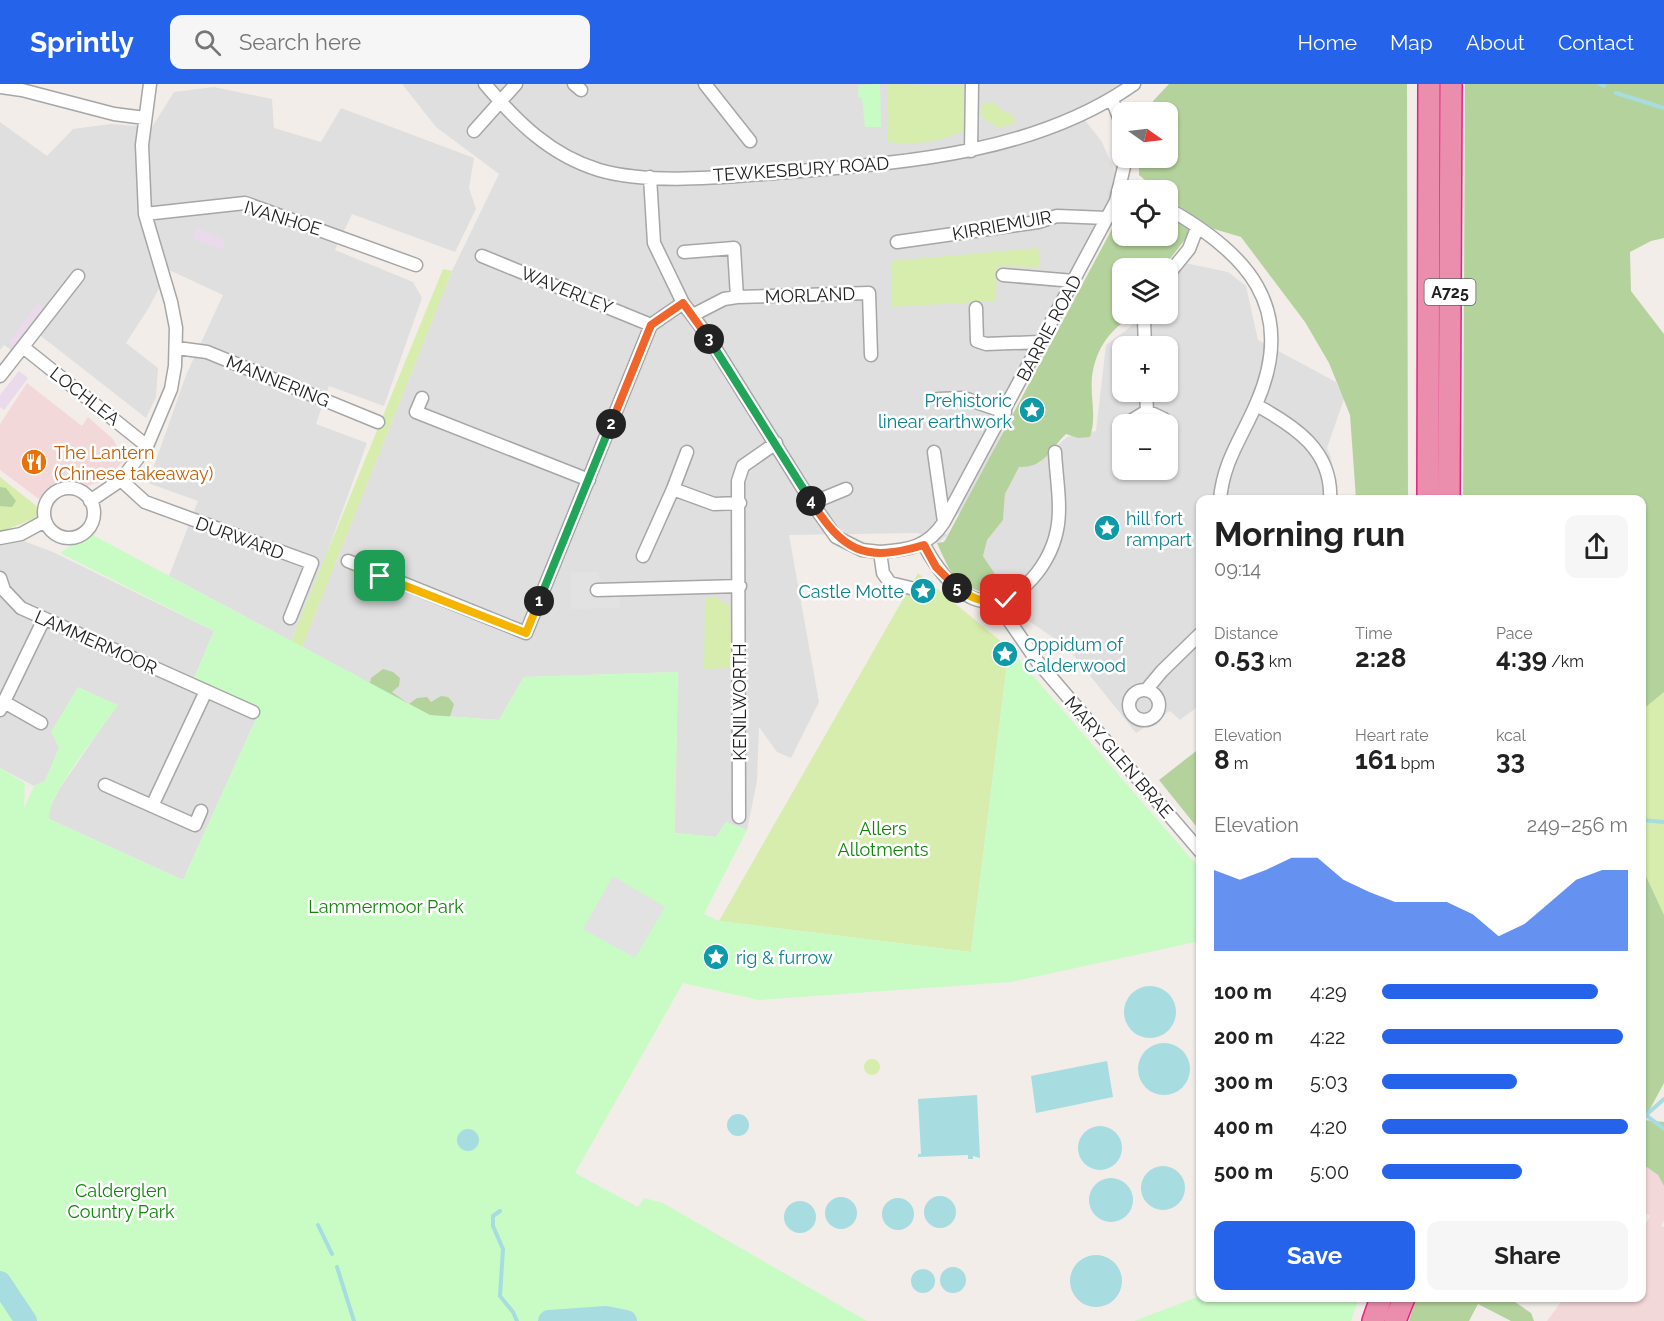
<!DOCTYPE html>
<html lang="en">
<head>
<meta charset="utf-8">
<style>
  :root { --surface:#fff; --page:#f6f6f6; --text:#222; --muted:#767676; --accent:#2563eb }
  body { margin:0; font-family:Raleway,sans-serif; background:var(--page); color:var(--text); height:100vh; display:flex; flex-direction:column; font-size:22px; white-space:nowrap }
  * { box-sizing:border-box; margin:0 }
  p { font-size:20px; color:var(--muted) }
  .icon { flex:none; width:33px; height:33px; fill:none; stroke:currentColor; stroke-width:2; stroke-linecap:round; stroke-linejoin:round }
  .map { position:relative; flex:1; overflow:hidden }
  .side { position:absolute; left:1196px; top:411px; width:450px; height:807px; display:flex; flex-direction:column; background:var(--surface); border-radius:12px; box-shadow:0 2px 4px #0004 }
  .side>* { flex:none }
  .needle { width:39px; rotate:104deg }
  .buttons { position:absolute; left:1112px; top:18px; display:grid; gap:12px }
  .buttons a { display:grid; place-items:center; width:66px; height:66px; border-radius:12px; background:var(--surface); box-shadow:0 2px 4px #0004; font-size:30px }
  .pin { position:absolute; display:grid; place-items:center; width:51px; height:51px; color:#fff; margin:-26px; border-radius:12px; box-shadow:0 3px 9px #0006 }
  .km { position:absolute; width:30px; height:30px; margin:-15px; border-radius:50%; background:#222; color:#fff; font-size:16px; line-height:30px; text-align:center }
  .round { display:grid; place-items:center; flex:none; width:63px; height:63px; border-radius:12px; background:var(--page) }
  .overview { display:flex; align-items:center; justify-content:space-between; height:102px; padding:0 18px }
  h1 { font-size:33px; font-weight:700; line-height:45px }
  .stats { display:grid; grid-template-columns:repeat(3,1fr); gap:9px; height:102px; padding:6px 18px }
  .stats div { display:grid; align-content:center }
  .stats b { font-size:26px; font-weight:700 }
  .stats small { font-size:16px; font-weight:400 }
  .stats p { font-size:16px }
  .chart { height:168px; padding:12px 18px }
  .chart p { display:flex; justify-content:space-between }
  .chart svg { width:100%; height:108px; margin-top:6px; fill:var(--accent); opacity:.7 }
  .action { display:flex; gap:12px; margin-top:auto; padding:12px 18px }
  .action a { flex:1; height:69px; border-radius:12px; background:var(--accent); color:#fff; font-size:24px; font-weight:700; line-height:69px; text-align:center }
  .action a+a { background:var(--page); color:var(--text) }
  ul { padding:0 18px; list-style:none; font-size:20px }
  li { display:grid; grid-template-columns:96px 72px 1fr; align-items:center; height:45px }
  li i { height:15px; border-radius:8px; background:var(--accent) }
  header { display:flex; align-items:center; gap:36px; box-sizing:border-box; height:84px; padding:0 30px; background:var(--accent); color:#fff }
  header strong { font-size:28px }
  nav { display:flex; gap:33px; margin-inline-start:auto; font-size:21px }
  .search { width:420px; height:54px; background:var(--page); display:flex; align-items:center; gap:15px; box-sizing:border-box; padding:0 21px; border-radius:12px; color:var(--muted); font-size:22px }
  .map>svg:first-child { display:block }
  .residential { fill:#e0dfdf; fill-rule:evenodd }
  .commercial { fill:#f3d8da }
  .industrial { fill:#ebdaeb }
  .grass { fill:#d6edad }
  .forest { fill:#b4d39c }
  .park { fill:#c9fcc5 }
  .parking { fill:#e2e2e2 }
  .water { fill:#a7dce1 }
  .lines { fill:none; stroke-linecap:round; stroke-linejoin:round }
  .stream { stroke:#a7dce1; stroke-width:4 }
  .river { stroke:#a7dce1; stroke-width:22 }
  .street-casing { stroke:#a6a6a6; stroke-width:15 }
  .highway-casing { stroke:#e32380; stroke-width:24 }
  .street { stroke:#fff; stroke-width:12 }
  .highway { stroke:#eb8ead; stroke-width:21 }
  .split-1-casing { stroke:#fff; stroke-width:12 }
  .split-2-casing { stroke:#fff; stroke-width:12 }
  .split-3-casing { stroke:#fff; stroke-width:12 }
  .split-4-casing { stroke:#fff; stroke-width:12 }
  .split-5-casing { stroke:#fff; stroke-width:12 }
  .split-6-casing { stroke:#fff; stroke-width:12 }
  .split-1 { stroke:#f5b400; stroke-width:8 }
  .split-2 { stroke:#22a559; stroke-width:8 }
  .split-3 { stroke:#f0652b; stroke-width:8 }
  .split-4 { stroke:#22a559; stroke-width:8 }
  .split-5 { stroke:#f0652b; stroke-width:8 }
  .split-6 { stroke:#f5b400; stroke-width:8 }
  .labels { text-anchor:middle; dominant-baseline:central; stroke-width:5; stroke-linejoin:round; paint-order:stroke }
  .shield { fill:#fff; stroke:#646464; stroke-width:1.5 }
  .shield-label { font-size:16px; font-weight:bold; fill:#222 }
  .street-label { font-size:18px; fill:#222; stroke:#fff }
  .culture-label { font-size:18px; fill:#0d838f; stroke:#fff; text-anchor:start }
  .food-label { font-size:18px; fill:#c56008; stroke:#fff; text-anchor:start }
  .park-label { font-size:18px; fill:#0f8807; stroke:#fff }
</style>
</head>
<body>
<header>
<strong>Sprintly</strong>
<div class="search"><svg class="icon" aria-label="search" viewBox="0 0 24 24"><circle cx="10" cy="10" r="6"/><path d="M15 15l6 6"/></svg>Search here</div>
<nav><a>Home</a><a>Map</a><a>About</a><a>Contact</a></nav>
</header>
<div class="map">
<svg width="1664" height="1237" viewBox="0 0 1664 1237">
  <rect width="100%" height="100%" fill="#f2ede8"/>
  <!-- residential -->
  <path class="residential" d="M402,0H1121L1081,31L1102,58L1121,102L1141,100L1150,106H1122L1063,217L970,418L941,448L948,451L937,459L918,449L789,451L819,618L791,674L777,668L759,643L757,697L747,746L726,738L716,753L674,749L678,588L524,593L499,636L430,631L302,563L452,187L499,90L436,43Z
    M214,3L272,15L274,44L321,58L341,24L474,74L469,104L476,125L455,168L352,130L335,166L413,198L422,214L384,322L329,302L316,340L367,359L327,469L291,557L169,492L198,417L148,399L186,291L223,211L169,186L148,225L126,259L158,284L156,313L146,334L32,245L14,268L4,261L0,266V38L47,72L73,45L111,40L152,43L174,8Z
    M1185,179L1228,188L1246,202L1258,256L1336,298L1344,315L1327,364L1331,373L1335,412L1334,415L1200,416V621L1180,636L1170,627L1136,649L1067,563L989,510L999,497L983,472V455L1003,436L1005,410L1019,382L1039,379L1067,353L1096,347L1106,261L1129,244L1142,230H1167V200ZM1122,262H1167V308H1122ZM1122,340H1167V386H1122Z
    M21,456L53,468L214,547L194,594L260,626L183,796L49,735V725L60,704L117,621L56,655L59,664L45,697L34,702L0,684V462Z"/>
  <!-- commercial -->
  <path class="commercial" d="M27,299L82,342L88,333L113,355L124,376L112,389L101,398L86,402L51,403L39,415L0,386V340Z
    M1641,1079L1658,1091L1664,1102V1137L1661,1142L1664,1143V1237H1547L1564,1214H1641V1148L1650,1132L1641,1126Z"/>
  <!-- industrial -->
  <path class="industrial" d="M197,144L225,156L223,165L193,155Z
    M38,219L47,227L17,265L9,258Z
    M19,287L28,294L4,326L0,323V311Z"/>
  <!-- grass -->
  <path class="grass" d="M888,0L963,2V47C938,59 915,61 888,58Z
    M993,18L1001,26L1011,30L1016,39L998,44L982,33L981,20Z
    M1038,164L1040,183L997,182L996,217L891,223V177Z
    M443,185L452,187L302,563L291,557Z
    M0,393L39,424L36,434L0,448Z
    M918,489L1009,564L971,868L719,837Z
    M705,513H714L730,522L732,584L704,585Z
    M1664,608V831L1641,780V627Z
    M864 983a8 8 0 1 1 16 0a8 8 0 1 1-16 0Z"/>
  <!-- forest -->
  <path class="forest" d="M1169,0H1407L1408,415H1356L1350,331L1329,279L1305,238L1241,153L1214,145L1167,114V106H1157L1139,91V74H1167V28H1158L1153,17Z
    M1465,0H1664V154L1651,157L1630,168L1631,207L1664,250V608L1641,627V416L1463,415Z
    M1167,124L1193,145L1163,184H1122V230H1136C1111,244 1096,263 1092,293C1090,314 1097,332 1090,353L1078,354L1066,350C1050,365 1045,384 1019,383L1005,410L1003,436L987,456L983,472L1001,499L989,510C954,500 952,492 937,459L944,458L948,451L1104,160L1122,126V152H1167Z
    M0,403L6,404L16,417L12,423L0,422Z
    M383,585L393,588L400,594L399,602L392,608L409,620L417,614L427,613L431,618L441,612L448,613L454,620L449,636L266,600L356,592L370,599L371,594Z
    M1200,664V747L1159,696Z
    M1641,781L1664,831V999L1644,1036L1664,1038V1102L1658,1091L1641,1079Z
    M1416,1214H1509L1531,1229L1534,1237H1511L1478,1220L1469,1237H1409Z"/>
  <!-- park -->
  <path class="park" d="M880,0L881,43H865L862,14L858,13L859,1Z
    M89,449L430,631L499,636L524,593L678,588L675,749L716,753L726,738L747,746L704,830L719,837L971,868L1009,564L1200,785V857L1011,898L759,916L683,899L575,1089L638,1123L644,1114L663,1119L867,1237H0V684L25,699L24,724L34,702L45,697L59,664L51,648L78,603L118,621C101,647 48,708 49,735L183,796L260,626L194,594L214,547L60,469Z
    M1200,1212V1214H1359L1351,1237H1134Z"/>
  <!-- parking -->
  <path class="parking" d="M571,488H598L601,499L621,500L620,524L571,525Z
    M613,792L665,823L635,874L583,845Z"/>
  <!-- water -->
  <path class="water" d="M1124 928a26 26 0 1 1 52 0a26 26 0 1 1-52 0Z
    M1138 985a26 26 0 1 1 52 0a26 26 0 1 1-52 0Z
    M1107,977L1113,1013L1036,1029L1031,992Z
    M977,1011L980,1074L973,1072V1075H968V1071L918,1073V1070H921L918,1015Z
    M727 1041a11 11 0 1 1 22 0a11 11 0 1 1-22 0Z
    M1078 1064a22 22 0 1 1 44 0a22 22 0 1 1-44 0Z
    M457 1056a11 11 0 1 1 22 0a11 11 0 1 1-22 0Z
    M1141 1104a22 22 0 1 1 44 0a22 22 0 1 1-44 0Z
    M1089 1116a22 22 0 1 1 44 0a22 22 0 1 1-44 0Z
    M924 1128a16 16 0 1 1 32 0a16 16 0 1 1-32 0Z
    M825 1129a16 16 0 1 1 32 0a16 16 0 1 1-32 0Z
    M882 1130a16 16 0 1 1 32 0a16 16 0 1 1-32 0Z
    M784 1133a16 16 0 1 1 32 0a16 16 0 1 1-32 0Z
    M1070 1197a26 26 0 1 1 52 0a26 26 0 1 1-52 0Z
    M940 1196a13 13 0 1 1 26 0a13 13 0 1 1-26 0Z
    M911 1197a12 12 0 1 1 24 0a12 12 0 1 1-24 0Z"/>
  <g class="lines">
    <!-- stream -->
    <path class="stream" d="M1600,0L1604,2
      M1616,9L1664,24
      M1641,736L1664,738
      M1664,1015L1646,1031L1664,1045
      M500,1127L493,1132V1142L503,1165L500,1212L513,1228L517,1237
      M318,1141L332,1170
      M337,1183L354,1237"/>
    <!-- river -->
    <path class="river" d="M0,1198L26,1237
      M549,1237L606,1233L626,1237"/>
    <!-- street casing -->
    <g class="street-casing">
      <path id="street" d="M485,0C517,38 550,71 599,86C651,101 723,93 776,89C897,79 1031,72 1134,0
        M574,0L581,6
        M705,0L750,57
        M0,3L22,6L114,30L145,34
        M1112,15L1122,42
        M474,47L516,0
        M971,67L972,0
        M650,93L654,159L683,219L707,251L812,419L836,453L862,466L880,468L883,489L890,499L923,507
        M1167,124C1246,168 1298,223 1257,318C1243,352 1223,377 1220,416
        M145,130L245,119L416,181
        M897,158L1038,138L1057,132L1107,134
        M684,168L734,164L737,213
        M482,172L651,241
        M1003,191L1074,197
        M1167,192L1189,165L1197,144
        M976,224L977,257L986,260L1040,258
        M693,231L724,215L737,213L869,209L871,271
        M1145,262L1144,236L1147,230
        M23,263L147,362
        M177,264L207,268L378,338
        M0,292L78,192
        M1146,308L1147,327
        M422,314L416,328L589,396
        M938,315L964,314L1005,328
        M1256,321C1295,342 1333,367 1330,416
        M1129,338L1147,327L1164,335
        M934,368L944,438
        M121,396L145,418L312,479L290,534
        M44 429a25 25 0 1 1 50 0a25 25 0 1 1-50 0Z
        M673,405L687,368
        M90,417L121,396L147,362L171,305L175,282L176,244L171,218L145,130L142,61L150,0
        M812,419L846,405
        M0,454L21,450L45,437
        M924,461C945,500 983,542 1026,501C1041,487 1053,467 1057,446C1062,422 1056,392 1055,368
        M880,468C909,466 928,463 944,438L1116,117L1126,74
        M643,472L673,405L714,420L740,419
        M348,477L526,549L651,241L683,219
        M0,494L4,506L21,524L253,628
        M597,506L740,502
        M997,519L1037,577L1200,767
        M1147,605L1162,587L1200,550
        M1129 621a15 15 0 1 1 30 0a15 15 0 1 1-30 0Z
        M4,618L41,639
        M0,626L44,535
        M105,701L195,741L201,727
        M152,722L206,607
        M739,733L738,397L743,382L776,359"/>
    </g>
    <!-- highway casing -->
    <g class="highway-casing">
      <path id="highway" d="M1428,416L1429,0
        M1449,416L1451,0
        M1373,1237L1381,1214
        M1395,1237L1404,1214"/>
    </g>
    <!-- street -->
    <use href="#street" class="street"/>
    <!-- highway -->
    <use href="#highway" class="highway"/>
  </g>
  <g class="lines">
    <!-- split-1 casing -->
    <g class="split-1-casing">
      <path id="split-1" d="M380,492L526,549L539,517"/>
    </g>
    <!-- split-2 casing -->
    <g class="split-2-casing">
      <path id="split-2" d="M539,517L611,340"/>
    </g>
    <!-- split-3 casing -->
    <g class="split-3-casing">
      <path id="split-3" d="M611,340L651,241L683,219L709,255"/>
    </g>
    <!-- split-4 casing -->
    <g class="split-4-casing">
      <path id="split-4" d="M709,255L811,417"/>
    </g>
    <!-- split-5 casing -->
    <g class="split-5-casing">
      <path id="split-5" d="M811,417C843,467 864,479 924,461L936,483L957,504"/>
    </g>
    <!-- split-6 casing -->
    <g class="split-6-casing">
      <path id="split-6" d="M957,504C972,515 989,521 1006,516"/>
    </g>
    <!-- split-1 -->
    <use href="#split-1" class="split-1"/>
    <!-- split-2 -->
    <use href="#split-2" class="split-2"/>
    <!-- split-3 -->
    <use href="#split-3" class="split-3"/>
    <!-- split-4 -->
    <use href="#split-4" class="split-4"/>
    <!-- split-5 -->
    <use href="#split-5" class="split-5"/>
    <!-- split-6 -->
    <use href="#split-6" class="split-6"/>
  </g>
  <!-- icons -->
  <defs>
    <g id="sight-disc" transform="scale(1.35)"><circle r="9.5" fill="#0f9aa8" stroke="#fff"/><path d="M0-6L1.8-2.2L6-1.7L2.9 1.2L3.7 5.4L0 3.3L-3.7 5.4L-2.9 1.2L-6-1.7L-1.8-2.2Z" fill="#fff"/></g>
    <g id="restaurant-disc" transform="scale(1.35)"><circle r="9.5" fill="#e8710a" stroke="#fff"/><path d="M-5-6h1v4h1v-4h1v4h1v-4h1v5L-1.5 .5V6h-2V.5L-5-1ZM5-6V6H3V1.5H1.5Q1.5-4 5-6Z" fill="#fff"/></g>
  </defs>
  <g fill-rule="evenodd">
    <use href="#sight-disc" x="1032" y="326"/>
    <use href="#restaurant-disc" x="34" y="378"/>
    <use href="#sight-disc" x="1107" y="444"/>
    <use href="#sight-disc" x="923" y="507"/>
    <use href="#sight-disc" x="1005" y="570"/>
    <use href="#sight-disc" x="716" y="873"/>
  </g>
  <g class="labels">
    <!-- shield labels -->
    <rect class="shield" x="1424.5" y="195" width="51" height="26" rx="4.5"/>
    <g class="shield-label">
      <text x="1450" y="208">A725</text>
    </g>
    <!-- street labels -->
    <g class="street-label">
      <text transform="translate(801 85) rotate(-4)">TEWKESBURY ROAD</text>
      <text transform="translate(283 134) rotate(17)">IVANHOE</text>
      <text transform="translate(1002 141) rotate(-10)">KIRRIEMUIR</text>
      <text transform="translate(567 206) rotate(22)">WAVERLEY</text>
      <text transform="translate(810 211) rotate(-2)">MORLAND</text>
      <text transform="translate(1049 244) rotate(-62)">BARRIE ROAD</text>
      <text transform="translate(278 297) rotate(22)">MANNERING</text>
      <text transform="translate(85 312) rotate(38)">LOCHLEA</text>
      <text transform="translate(240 454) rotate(20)">DURWARD</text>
      <text transform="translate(96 558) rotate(24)">LAMMERMOOR</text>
      <text transform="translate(739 618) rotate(-90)">KENILWORTH</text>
      <text transform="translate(1119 673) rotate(49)">MARY GLEN BRAE</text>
    </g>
    <!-- culture labels -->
    <g class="culture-label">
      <text x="1012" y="316" text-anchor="end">Prehistoric<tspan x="1012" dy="21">linear earthwork</tspan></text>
      <text x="1126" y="434">hill fort<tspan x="1126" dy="21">rampart</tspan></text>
      <text x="904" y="507" text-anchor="end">Castle Motte</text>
      <text x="1024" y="560">Oppidum of<tspan x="1024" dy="21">Calderwood</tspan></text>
      <text x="736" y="873">rig &amp; furrow</text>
    </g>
    <!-- food labels -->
    <g class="food-label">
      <text x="54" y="368">The Lantern<tspan x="54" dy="21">(Chinese takeaway)</tspan></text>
    </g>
    <!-- park labels -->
    <g class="park-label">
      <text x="883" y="744">Allers<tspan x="883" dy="21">Allotments</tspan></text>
      <text x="386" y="822">Lammermoor Park</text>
      <text x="121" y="1106">Calderglen<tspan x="121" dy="21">Country Park</tspan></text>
    </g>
  </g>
</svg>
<div class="buttons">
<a><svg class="needle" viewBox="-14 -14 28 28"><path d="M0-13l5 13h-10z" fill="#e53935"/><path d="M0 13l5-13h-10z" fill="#767676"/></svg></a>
<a><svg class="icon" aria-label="locate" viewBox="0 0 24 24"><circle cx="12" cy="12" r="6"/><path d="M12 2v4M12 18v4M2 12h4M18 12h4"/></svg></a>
<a><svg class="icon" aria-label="layers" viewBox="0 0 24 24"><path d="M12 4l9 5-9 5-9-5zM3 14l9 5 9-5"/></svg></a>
<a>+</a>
<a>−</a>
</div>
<div class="pin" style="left:380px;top:492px;background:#1e9e55"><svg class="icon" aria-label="arrive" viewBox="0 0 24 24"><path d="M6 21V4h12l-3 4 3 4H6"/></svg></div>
<div class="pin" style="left:1006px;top:516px;background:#d93025"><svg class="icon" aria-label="check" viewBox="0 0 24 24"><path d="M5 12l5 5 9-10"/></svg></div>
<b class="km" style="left:539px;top:517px">1</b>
<b class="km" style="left:611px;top:340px">2</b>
<b class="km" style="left:709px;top:255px">3</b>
<b class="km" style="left:811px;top:417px">4</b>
<b class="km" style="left:957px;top:504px">5</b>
<section class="side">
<div class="overview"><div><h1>Morning run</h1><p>09:14</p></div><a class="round"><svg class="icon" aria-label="share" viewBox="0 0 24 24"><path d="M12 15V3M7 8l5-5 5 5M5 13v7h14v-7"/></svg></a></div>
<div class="stats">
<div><p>Distance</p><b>0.53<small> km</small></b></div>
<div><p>Time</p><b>2:28</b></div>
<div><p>Pace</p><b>4:39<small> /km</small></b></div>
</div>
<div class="stats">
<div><p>Elevation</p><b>8<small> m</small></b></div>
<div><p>Heart rate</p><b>161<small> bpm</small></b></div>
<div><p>kcal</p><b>33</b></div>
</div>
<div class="chart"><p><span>Elevation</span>249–256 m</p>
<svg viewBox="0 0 160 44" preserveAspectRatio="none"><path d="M0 44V11L10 15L20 11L30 6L40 6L50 15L60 20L70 24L80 24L90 24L100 29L110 38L120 33L130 24L140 15L150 11L160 11V44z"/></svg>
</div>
<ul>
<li><b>100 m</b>4:29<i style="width:88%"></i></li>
<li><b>200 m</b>4:22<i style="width:98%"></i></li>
<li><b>300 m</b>5:03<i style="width:55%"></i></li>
<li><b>400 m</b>4:20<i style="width:100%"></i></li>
<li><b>500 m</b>5:00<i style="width:57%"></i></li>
</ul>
<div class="action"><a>Save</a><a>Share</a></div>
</section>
</div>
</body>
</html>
